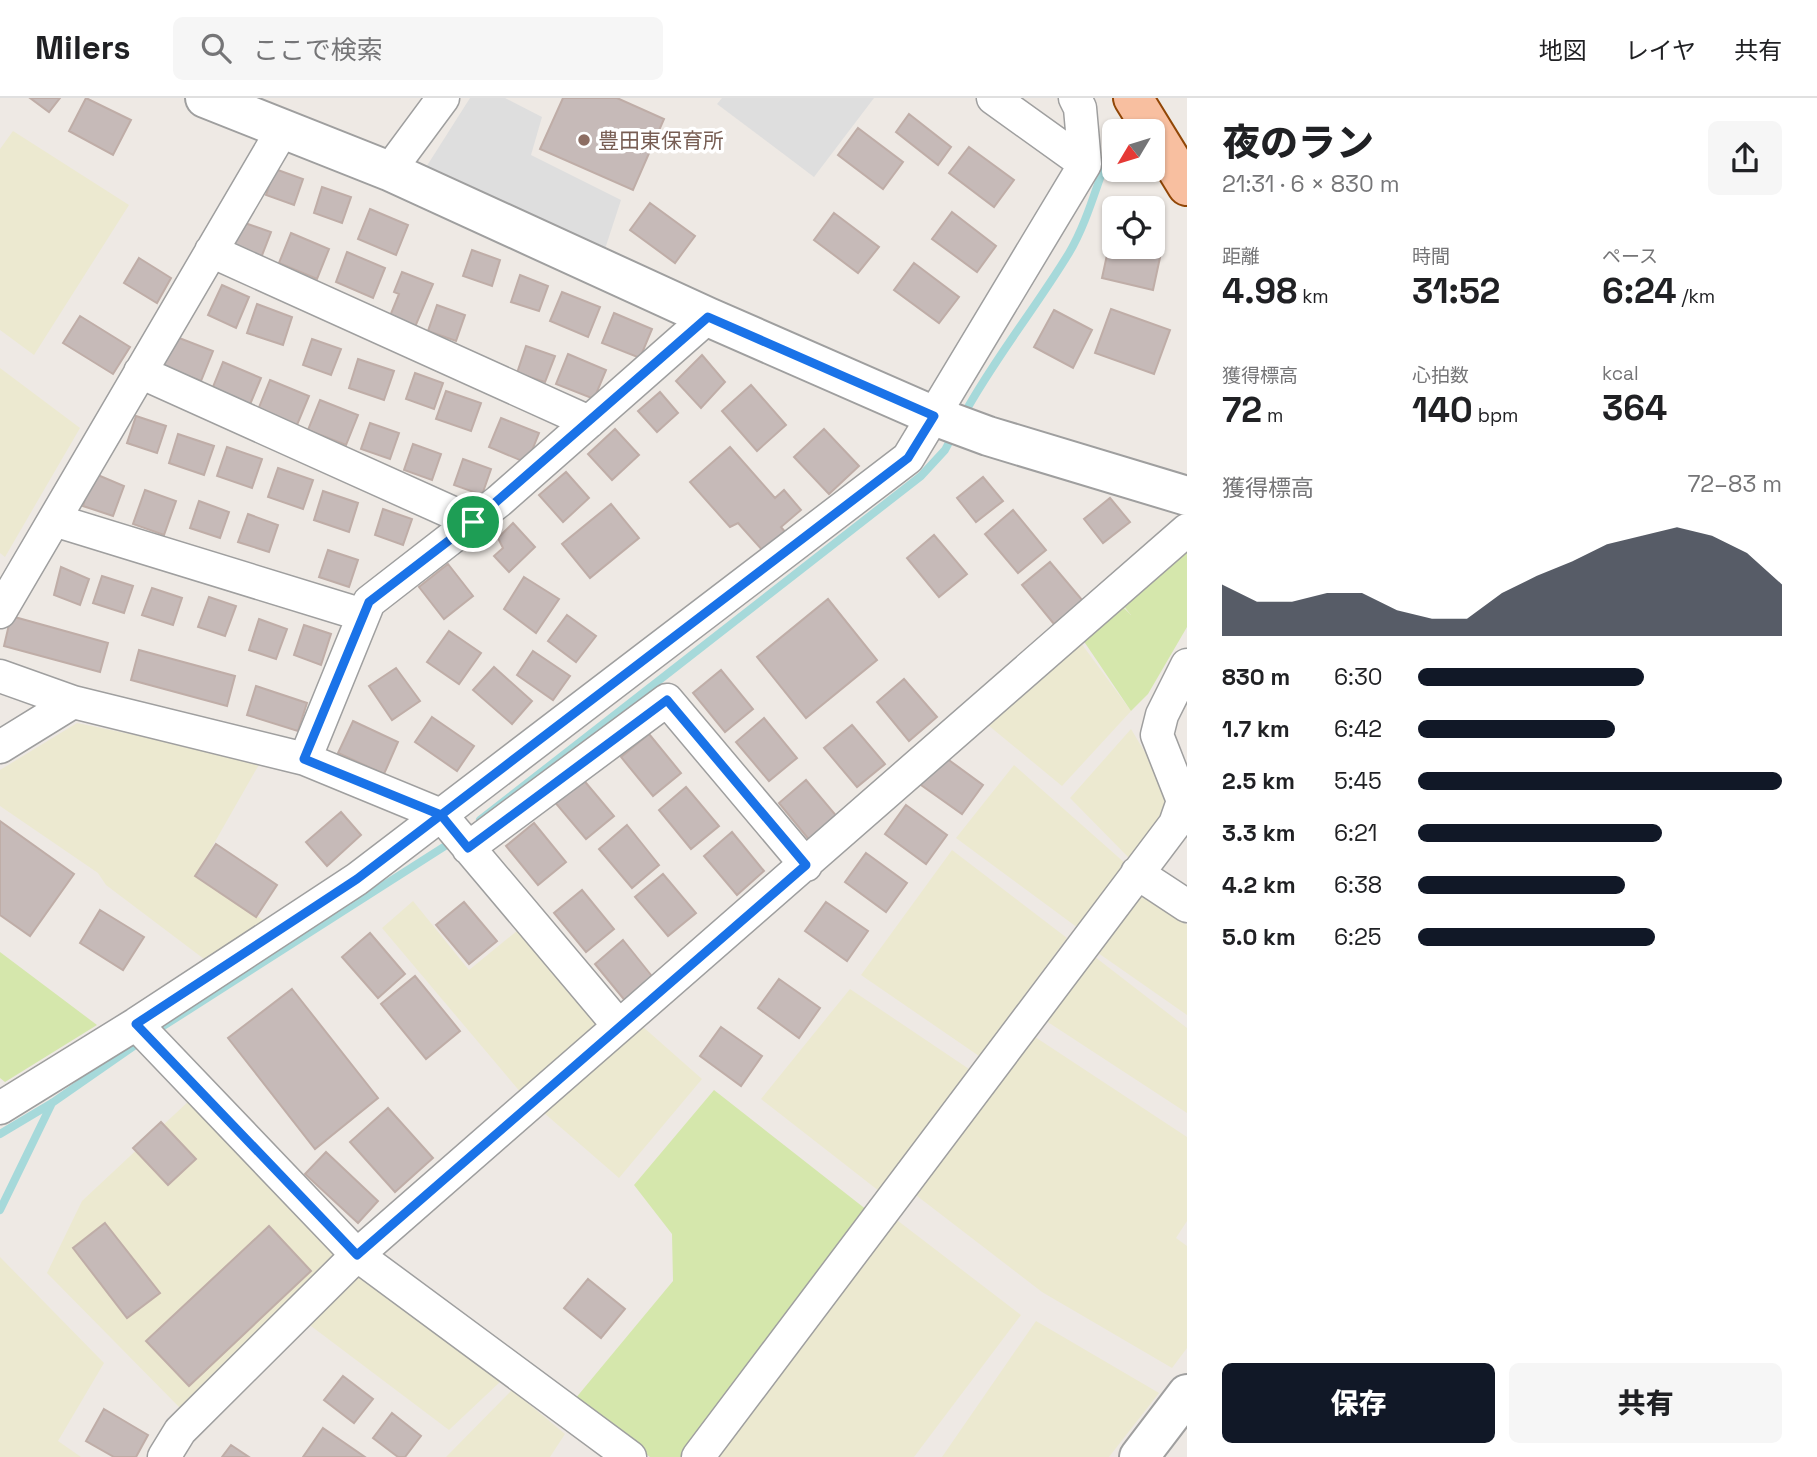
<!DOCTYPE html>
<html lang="ja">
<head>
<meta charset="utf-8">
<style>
  :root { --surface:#fff; --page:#f6f6f6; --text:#202124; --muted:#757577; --line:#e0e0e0; --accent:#111827 }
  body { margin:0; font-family:"Space Grotesk","Noto Sans JP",sans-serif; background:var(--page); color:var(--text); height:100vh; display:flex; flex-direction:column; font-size:26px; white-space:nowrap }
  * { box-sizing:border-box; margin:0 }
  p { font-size:23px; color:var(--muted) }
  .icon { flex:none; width:38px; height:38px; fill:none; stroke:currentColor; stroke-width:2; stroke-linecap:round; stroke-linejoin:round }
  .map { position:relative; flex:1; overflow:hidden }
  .drawer { display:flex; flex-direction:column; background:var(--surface); width:630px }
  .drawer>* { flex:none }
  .needle { width:46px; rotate:232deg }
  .tools { position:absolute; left:1102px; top:21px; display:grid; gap:14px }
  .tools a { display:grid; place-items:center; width:63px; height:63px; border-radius:10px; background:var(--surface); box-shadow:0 2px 5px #0004; font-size:35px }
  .pin { position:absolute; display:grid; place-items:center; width:60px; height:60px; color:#fff; margin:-30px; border:4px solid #fff; border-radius:50%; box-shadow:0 2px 7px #0007 }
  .round { display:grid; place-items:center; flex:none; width:74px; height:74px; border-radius:10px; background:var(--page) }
  .summary { display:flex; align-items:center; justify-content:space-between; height:119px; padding:0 35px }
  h1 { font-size:38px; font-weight:800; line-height:52px }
  .stats { display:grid; grid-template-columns:repeat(3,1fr); gap:10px; height:119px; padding:7px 35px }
  .stats div { display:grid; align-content:center }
  .stats b { font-size:35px; font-weight:800 }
  .stats small { font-size:19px; font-weight:400 }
  .stats p { font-size:19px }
  .chart { height:196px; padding:14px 35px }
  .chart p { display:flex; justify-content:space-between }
  .chart svg { width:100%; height:126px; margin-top:7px; fill:var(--accent); opacity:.7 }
  .cta { display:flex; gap:14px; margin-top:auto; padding:14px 35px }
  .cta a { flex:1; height:80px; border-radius:10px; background:var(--accent); color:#fff; font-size:28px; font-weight:800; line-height:80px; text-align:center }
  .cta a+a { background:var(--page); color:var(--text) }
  ul { padding:0 35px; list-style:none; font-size:23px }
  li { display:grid; grid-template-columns:112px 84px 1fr; align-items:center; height:52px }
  li i { height:18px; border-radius:9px; background:var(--accent) }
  header { display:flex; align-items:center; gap:42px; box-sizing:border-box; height:98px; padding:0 35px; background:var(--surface); border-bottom:2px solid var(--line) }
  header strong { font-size:33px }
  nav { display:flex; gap:38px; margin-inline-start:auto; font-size:24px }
  .search { width:490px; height:63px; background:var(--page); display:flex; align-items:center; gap:18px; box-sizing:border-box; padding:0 24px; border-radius:10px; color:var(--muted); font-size:26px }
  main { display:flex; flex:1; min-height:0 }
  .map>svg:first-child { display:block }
  .farmland { fill:#ece9d0 }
  .grass { fill:#d5e7ac }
  .parking { fill:#dedede }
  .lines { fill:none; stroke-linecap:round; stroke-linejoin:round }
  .stream { stroke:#a6d9da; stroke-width:8 }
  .building { fill:#c6bab8; stroke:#bfada7; stroke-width:2 }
  .minor-casing { stroke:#9f9f9f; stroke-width:35 }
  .tertiary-casing { stroke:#9f9f9f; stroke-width:42 }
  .primary-casing { stroke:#914606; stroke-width:42 }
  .minor { stroke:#fff; stroke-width:32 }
  .tertiary { stroke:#fff; stroke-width:38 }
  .primary { stroke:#f8bfa0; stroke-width:38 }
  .route-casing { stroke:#fff; stroke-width:14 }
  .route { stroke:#1a73e8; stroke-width:9 }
  .education-dot { fill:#8d6e63; stroke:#fff; stroke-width:2.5 }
  .labels { text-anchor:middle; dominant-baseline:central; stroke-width:7; stroke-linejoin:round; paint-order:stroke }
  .education-label { font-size:21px; fill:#785e54; stroke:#fff; text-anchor:start }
</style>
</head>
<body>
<header>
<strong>Milers</strong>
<div class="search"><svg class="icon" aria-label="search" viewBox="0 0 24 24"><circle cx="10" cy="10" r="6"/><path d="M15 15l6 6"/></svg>ここで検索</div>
<nav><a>地図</a><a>レイヤ</a><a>共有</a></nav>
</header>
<main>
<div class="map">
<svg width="1187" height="1359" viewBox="0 0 1187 1359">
  <rect width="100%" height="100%" fill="#eee9e4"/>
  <!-- farmland -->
  <path class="farmland" d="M13,33L129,107L34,257L0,232V51Z
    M0,270L80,330L5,459L0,455Z
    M1081,545L1131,613L1062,688L988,627Z
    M77,625L261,663L196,777L266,824L208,864L106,787L98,775L0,708V672Z
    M1131,631L1164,686L1170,711L1131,762L1070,700Z
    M1014,667L1126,766L1078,830L956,740Z
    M952,752L1067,840L979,958L861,877Z
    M1137,793L1187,827V917L1091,850Z
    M413,803L469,872L523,828L604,923L522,996L382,830Z
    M1086,852L1187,930V1015L1037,917Z
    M850,891L969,971L879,1093L761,1001Z
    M642,928L702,981L619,1080L543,1014Z
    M1026,933L1187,1039V1123L1176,1140L1187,1148V1250L1172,1270L1042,1194L908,1091Z
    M191,1001L344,1155L181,1311L47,1175L82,1103Z
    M889,1116L1021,1217L914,1359H713Z
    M0,1159L104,1265L58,1343L81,1359H0Z
    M359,1173L501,1283L449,1332L307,1225Z
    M1036,1223L1159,1295L1109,1359H942Z
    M512,1292L565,1336L550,1359H446Z"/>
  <!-- grass -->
  <path class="grass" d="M1187,450V529L1148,596L1131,613L1081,539L1120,506L1131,517L1122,506Z
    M0,854L97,927L5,984L0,980Z
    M714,992L872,1116L685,1359H650L575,1301L673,1183L672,1136L634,1087Z"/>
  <!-- parking -->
  <path class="parking" d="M470,0H505L542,19L531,57L621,102L604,154L423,74Z
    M722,0H874L814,79L717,6Z"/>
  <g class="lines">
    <!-- stream -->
    <path class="stream" d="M963,318C994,261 1035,211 1069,155C1085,128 1094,96 1105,66
      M480,722L921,378L945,352L954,335
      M154,934L453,743
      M0,1036L52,1005L144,941
      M0,1112L52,1005"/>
  </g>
  <!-- building -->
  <path class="building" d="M30,0H60L49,14Z
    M86,0L131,22L113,57L69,33Z
    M563,0H617L664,21L633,92L540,51Z
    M909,16L951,49L938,67L896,34Z
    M858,30L903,64L883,91L838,57Z
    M969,49L1014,82L994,109L949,75Z
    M275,71L303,81L294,107L266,97Z
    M322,89L351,99L342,125L314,115Z
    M650,105L695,138L675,165L630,132Z
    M370,111L408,127L396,157L358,141Z
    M952,114L996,148L977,174L932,141Z
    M834,115L879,149L858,175L814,142Z
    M242,124L271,134L261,160L233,150Z
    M291,135L329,151L317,181L279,165Z
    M1110,143L1115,144V149H1137L1161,155L1153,192L1102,180Z
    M472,152L500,162L492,188L463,178Z
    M347,154L385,170L373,200L336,184Z
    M139,160L171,180L157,205L124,185Z
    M914,165L959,199L939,225L894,192Z
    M402,174L433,186L415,229L390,218L399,196L394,194Z
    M520,177L548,188L539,213L511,204Z
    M222,187L249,199L236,230L208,217Z
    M562,194L600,209L588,239L550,223Z
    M257,206L292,219L283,247L247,235Z
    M437,207L465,217L456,243L428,233Z
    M1111,211L1170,232L1154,276L1095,255Z
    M1054,212L1092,232L1073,270L1034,249Z
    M614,215L652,231L640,260L602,245Z
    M80,218L130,249L113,276L63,245Z
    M174,238L213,253L201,283L162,268Z
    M312,241L341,251L331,277L303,267Z
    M526,248L555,258L545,284L517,275Z
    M568,256L606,272L594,301L556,286Z
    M702,257L725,284L701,310L676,283Z
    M358,261L394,273L384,302L349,290Z
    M223,264L261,280L249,309L211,294Z
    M415,275L443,285L434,311L406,301Z
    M270,282L309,298L297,327L258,312Z
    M751,287L786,327L757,353L722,313Z
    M446,293L481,305L471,333L436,321Z
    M660,294L678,315L657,334L638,313Z
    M320,302L358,317L346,347L308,332Z
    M136,318L166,328L157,355L127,345Z
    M501,320L539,335L527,365L489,349Z
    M370,325L399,335L390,361L361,351Z
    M615,331L639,357L612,382L588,356Z
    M824,331L859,368L829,396L794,359Z
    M178,336L214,348L204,377L169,365Z
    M413,346L441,356L432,382L404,372Z
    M227,349L262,361L252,390L217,378Z
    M730,349L775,400L784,392L801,412L781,429L786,435L765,455L738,425L730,429L690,384Z
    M463,361L491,371L482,397L454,387Z
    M278,370L313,382L303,411L268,399Z
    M566,374L589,400L563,424L539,397Z
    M93,375L124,388L113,418L83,408Z
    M983,379L1003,403L976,424L957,400Z
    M145,392L176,403L164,437L133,426Z
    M323,393L358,405L349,434L314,422Z
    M1110,400L1130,424L1103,445L1084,421Z
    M199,403L229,414L220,440L190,430Z
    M611,406L639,440L590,480L562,446Z
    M383,411L412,421L403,447L375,437Z
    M1013,412L1046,452L1018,475L985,436Z
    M248,416L278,427L269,454L238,444Z
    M513,425L535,449L509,474L494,458L503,450L498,440Z
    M934,437L967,476L939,499L907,460Z
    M328,452L358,462L349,489L319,479Z
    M1050,464L1083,503L1054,526L1022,487Z
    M448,466L473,498L444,521L419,489Z
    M61,469L89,481L80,507L54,497Z
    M102,478L133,488L124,515L93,505Z
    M524,479L559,501L536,535L504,511Z
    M152,490L182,500L173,527L142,517Z
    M209,499L236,508L225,538L198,529Z
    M828,501L877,562L806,620L757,559Z
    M567,517L596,538L576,564L548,543Z
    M11,518L108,545L100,574L4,548Z
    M259,521L287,531L276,561L249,552Z
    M304,527L331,536L321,567L294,557Z
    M449,533L481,555L459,586L427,564Z
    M139,552L235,578L227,608L131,582Z
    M533,553L570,578L553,602L517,577Z
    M494,569L532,603L512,626L473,592Z
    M396,570L420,603L392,622L369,588Z
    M721,572L753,611L725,634L693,595Z
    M904,581L937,619L909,643L877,604Z
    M256,588L307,605L298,633L247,617Z
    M432,619L474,648L457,673L415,644Z
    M764,620L797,660L769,683L736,644Z
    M353,623L398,644L384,676L338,655Z
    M852,627L885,666L857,689L824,650Z
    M649,636L681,675L653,698L621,659Z
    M942,657L983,687L962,716L921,687Z
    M581,679L614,718L586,741L553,702Z
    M806,682L839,721L811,744L779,705Z
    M686,689L719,728L691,751L659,712Z
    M906,707L947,737L926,766L885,736Z
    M341,714L361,737L327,768L306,744Z
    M0,723L74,776L30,838L0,817Z
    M534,725L566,764L538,787L506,748Z
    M627,727L659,767L632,790L599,751Z
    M732,734L764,773L737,797L704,758Z
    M216,746L277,787L256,819L195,778Z
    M866,755L907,785L886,814L845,784Z
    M663,776L696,815L668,838L635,799Z
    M582,792L614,831L586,854L554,815Z
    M464,804L497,843L469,866L436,827Z
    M826,804L868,833L847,863L805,833Z
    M100,812L144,839L123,872L80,845Z
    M370,835L405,876L378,900L342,859Z
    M623,842L655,882L627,905L595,866Z
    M415,878L460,933L426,961L381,906Z
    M779,881L820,910L799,940L758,910Z
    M292,891L378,1000L315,1051L228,940Z
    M721,929L762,958L741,988L700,958Z
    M388,1010L433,1060L395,1094L350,1044Z
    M161,1024L196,1061L168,1087L133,1050Z
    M326,1054L378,1103L358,1125L305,1076Z
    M105,1125L160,1195L127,1220L73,1150Z
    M269,1128L311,1173L189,1288L146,1243Z
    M588,1181L625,1211L601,1240L564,1210Z
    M343,1278L373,1301L354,1325L324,1302Z
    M104,1311L148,1337L136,1359H114L86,1343Z
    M392,1315L421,1338L405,1359H398L373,1340Z
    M323,1330L365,1359H303Z
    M231,1347L249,1359H222Z"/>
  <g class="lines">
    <!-- minor casing -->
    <g class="minor-casing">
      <path id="minor" d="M993,0L1085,66
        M389,73L443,0
        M211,153L589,324
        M140,274L473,424
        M54,422L363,517
        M0,514L283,31
        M0,578L73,604L305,661L441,717L619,928
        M0,649L73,604
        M305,661L369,504L499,403L708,219
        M468,750L667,602L806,767
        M1137,775L1187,808
        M136,926L357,1157L630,1359
        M0,1010L136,926L357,781L908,360L1085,66L1080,10L1075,0
        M164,1359L180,1333L357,1157L1187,432
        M698,1359L1175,726L1183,703L1157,637L1162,617L1187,567"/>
    </g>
    <!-- tertiary casing -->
    <g class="tertiary-casing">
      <path id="tertiary" d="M205,0L389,73L708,219L934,318L988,338L1187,398
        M1139,1359L1187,1296"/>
    </g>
    <!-- primary casing -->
    <g class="primary-casing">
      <path id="primary" d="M1133,0L1187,88"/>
    </g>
    <!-- minor -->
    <use href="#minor" class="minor"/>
    <!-- tertiary -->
    <use href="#tertiary" class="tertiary"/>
    <!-- primary -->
    <use href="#primary" class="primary"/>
  </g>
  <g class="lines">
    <!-- route casing -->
    <g class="route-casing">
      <path id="route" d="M473,424L369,504L304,661L441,717L357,781L136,926L357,1157L806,767L667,602L468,750L441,717L908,360L934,318L708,219L473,424"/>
    </g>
    <!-- route -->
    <use href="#route" class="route"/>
  </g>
  <!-- markers -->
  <circle class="education-dot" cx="584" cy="42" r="7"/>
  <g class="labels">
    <!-- education labels -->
    <g class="education-label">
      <text x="598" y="42">豊田東保育所</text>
    </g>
  </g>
</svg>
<div class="tools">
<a><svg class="needle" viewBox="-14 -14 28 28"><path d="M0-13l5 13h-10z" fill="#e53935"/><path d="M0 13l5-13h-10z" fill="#757577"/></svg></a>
<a><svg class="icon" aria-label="locate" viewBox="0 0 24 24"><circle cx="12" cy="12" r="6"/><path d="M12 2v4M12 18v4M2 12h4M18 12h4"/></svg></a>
</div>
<div class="pin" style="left:473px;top:424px;background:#1e9e55"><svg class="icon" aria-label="arrive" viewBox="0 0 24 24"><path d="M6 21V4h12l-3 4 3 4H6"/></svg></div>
</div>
<section class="drawer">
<div class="summary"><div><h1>夜のラン</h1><p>21:31 · 6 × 830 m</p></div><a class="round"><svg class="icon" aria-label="share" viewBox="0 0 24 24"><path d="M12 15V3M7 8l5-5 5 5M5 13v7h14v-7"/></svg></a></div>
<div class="stats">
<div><p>距離</p><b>4.98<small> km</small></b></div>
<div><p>時間</p><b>31:52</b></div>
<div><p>ペース</p><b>6:24<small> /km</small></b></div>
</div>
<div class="stats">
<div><p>獲得標高</p><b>72<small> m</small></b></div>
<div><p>心拍数</p><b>140<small> bpm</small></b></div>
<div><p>kcal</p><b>364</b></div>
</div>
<div class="chart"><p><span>獲得標高</span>72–83 m</p>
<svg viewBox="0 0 160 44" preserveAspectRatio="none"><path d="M0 44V26L10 32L20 32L30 29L40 29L50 35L60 38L70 38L80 29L90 23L100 18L110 12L120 9L130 6L140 9L150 15L160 26V44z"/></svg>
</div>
<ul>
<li><b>830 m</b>6:30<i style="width:62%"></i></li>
<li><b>1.7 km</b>6:42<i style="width:54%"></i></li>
<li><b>2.5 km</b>5:45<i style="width:100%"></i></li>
<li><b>3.3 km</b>6:21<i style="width:67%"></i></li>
<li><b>4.2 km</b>6:38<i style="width:57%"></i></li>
<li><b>5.0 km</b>6:25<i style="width:65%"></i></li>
</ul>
<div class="cta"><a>保存</a><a>共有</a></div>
</section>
</main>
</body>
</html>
